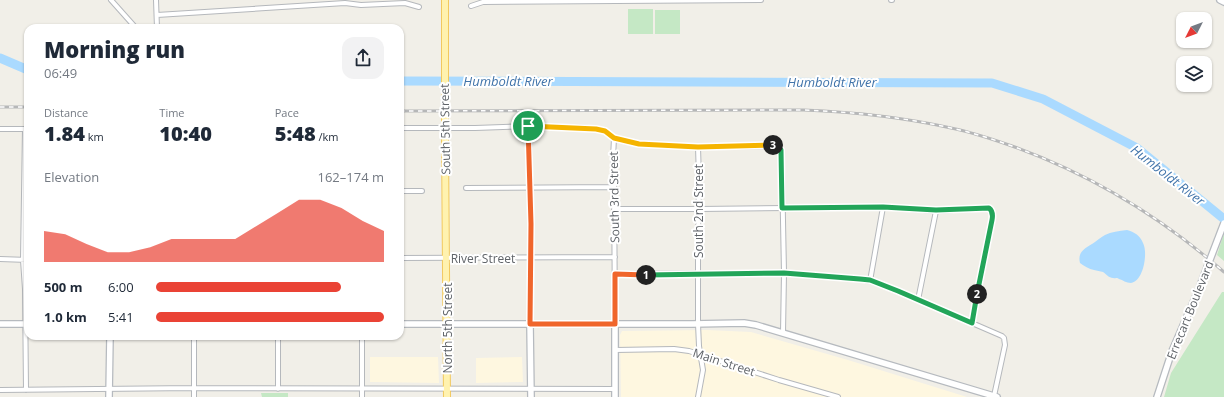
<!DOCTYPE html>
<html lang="en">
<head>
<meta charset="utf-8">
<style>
  :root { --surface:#fff; --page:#f2f2f3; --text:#1f2937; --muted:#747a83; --accent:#ea4335 }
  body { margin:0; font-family:"Open Sans",sans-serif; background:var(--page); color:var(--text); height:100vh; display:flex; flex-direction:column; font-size:15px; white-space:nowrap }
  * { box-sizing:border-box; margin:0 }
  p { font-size:13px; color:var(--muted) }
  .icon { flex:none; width:22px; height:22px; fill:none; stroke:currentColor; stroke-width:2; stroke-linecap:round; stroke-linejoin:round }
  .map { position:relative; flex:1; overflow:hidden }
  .drawer { position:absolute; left:24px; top:24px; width:380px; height:316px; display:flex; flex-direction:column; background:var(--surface); border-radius:12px; box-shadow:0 1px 3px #0004 }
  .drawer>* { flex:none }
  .needle { width:26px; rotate:228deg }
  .fabs { position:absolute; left:1176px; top:12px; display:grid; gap:8px }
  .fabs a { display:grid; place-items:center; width:36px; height:36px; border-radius:8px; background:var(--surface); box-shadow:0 1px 3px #0004; font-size:20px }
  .pin { position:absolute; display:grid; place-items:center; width:34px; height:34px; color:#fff; margin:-17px; border:2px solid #fff; border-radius:50%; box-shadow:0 1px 4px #0007 }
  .km { position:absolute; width:20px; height:20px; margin:-10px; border-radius:50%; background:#222; color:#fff; font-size:11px; line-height:20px; text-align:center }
  .round { display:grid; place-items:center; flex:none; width:42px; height:42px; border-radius:12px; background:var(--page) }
  .head { display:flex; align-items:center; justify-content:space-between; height:68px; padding:0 20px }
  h1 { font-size:22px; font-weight:800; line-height:30px }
  .metrics { display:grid; grid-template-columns:repeat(3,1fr); gap:6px; height:68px; padding:4px 20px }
  .metrics div { display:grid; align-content:center }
  .metrics b { font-size:20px; font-weight:800 }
  .metrics small { font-size:11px; font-weight:400 }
  .metrics p { font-size:11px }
  .chart { height:112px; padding:8px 20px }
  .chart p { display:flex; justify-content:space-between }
  .chart svg { width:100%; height:72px; margin-top:4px; fill:var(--accent); opacity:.7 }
  ul { padding:0 20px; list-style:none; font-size:13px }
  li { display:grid; grid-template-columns:64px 48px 1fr; align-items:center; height:30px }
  li i { height:10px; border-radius:5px; background:var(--accent) }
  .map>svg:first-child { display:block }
  .commercial { fill:#fef7e0 }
  .green { fill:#c5e8c5 }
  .water { fill:#aadaff }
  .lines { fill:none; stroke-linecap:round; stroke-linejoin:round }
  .river { stroke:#aadaff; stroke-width:9 }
  .street-casing { stroke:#b5b8bc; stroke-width:6 }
  .secondary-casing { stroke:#b6babf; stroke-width:8 }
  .primary-casing { stroke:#f2c960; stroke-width:8 }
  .street { stroke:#fff; stroke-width:4 }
  .secondary { stroke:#fff; stroke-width:5.5 }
  .primary { stroke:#fff2af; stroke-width:6 }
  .rail-casing { stroke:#b6b7b8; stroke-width:3 }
  .rail { stroke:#fff; stroke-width:1.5; stroke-dasharray:4.5; stroke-linecap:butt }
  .secondary-bridge-casing { stroke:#b6babf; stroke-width:8; stroke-linecap:butt }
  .primary-bridge-casing { stroke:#f2c960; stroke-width:8; stroke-linecap:butt }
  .secondary-bridge { stroke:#fff; stroke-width:5.5 }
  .primary-bridge { stroke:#fff2af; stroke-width:6 }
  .split-1-casing { stroke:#fff; stroke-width:8 }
  .split-2-casing { stroke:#fff; stroke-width:8 }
  .split-3-casing { stroke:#fff; stroke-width:8 }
  .split-4-casing { stroke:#fff; stroke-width:8 }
  .split-1 { stroke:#f0652b; stroke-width:5 }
  .split-2 { stroke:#22a559; stroke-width:5 }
  .split-3 { stroke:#22a559; stroke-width:5 }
  .split-4 { stroke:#f5b400; stroke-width:5 }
  .labels { text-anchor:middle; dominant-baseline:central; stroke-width:4; stroke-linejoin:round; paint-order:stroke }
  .street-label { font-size:12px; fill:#5f6368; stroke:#fff }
  .water-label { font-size:13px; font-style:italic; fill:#4174aa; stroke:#fff }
</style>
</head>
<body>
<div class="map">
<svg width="1224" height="397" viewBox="0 0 1224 397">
  <rect width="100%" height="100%" fill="#f1efe8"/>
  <!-- commercial -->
  <path class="commercial" d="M707,330L751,332L848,360L967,397H621L620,335L622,331Z
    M370,357H438L439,383L370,382Z
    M522,357L523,382L476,383V358Z"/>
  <!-- green -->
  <path class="green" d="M628,9H653V34H628Z
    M655,10H680V34H655Z
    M1224,233V261L1217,255Z
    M1222,292H1224V397H1164L1171,373Z
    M261,393H288V397H262Z"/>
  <!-- water -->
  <path class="water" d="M1127,230C1134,232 1140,235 1143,243C1148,252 1144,281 1131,283C1126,283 1123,280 1119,279C1116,277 1117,279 1113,278C1109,278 1106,274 1103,272C1100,271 1097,271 1094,270C1089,269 1084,266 1080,263C1077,251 1086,248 1095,242C1098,240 1101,237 1105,235C1111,232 1119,231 1127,230Z"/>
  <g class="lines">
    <!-- river -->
    <path class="river" d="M0,58L28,70
      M400,81L992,83L1043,99L1137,148L1224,219"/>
    <!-- street casing -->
    <g class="street-casing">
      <path id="street" d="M111,0L136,28
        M156,0L157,28
        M891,0H892
        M471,6L483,2L761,0
        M157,15L345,3L361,5L405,3L419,7
        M529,126L531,224L530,324
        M400,128H475L529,126L589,128L605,131L614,138L624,141L639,144L698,147L776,146L781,150L782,168L784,273L783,333
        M0,129H28
        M25,129L23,260L25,289L26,390
        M614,138L613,158L614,179L615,324
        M698,147L699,179L698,245V324L699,346L703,370L698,397
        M466,188L614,187
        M400,191H422
        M614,209H699L883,207L936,211L989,208C993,211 993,215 992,220L972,323
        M400,258L615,257
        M0,259L28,260
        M615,274L784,273L860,279L870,281L898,291L1002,336L1004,338L1005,345L994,396
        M870,281L883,207
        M918,300L936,211
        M362,336V397
        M615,350L674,349L689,351L779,380L838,397
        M278,389V336
        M0,390L194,388L615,389
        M194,397V336"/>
    </g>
    <!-- secondary casing -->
    <g class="secondary-casing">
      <path id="secondary" d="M1220,0L1224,2
        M0,324H28
        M400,324H692L744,323L756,325L997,397
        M530,324L531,397
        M109,397L110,336
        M615,397V324
        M1157,397L1172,351L1198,291"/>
    </g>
    <!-- primary casing -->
    <g class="primary-casing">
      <path id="primary" d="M445,46V0
        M445,141L447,397"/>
    </g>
    <!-- street -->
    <use href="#street" class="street"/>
    <!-- secondary -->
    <use href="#secondary" class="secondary"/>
    <!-- primary -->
    <use href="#primary" class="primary"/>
    <!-- rail casing -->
    <g class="rail-casing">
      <path id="rail" d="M0,107H28
        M400,111L804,110C853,112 902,117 951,128C971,132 992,139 1012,146C1092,175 1160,216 1224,272"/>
    </g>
    <!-- rail -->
    <use href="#rail" class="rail"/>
    <!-- secondary-bridge casing -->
    <g class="secondary-bridge-casing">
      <path id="secondary-bridge" d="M1198,291L1224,223"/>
    </g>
    <!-- primary-bridge casing -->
    <g class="primary-bridge-casing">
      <path id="primary-bridge" d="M445,46V141"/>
    </g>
    <!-- secondary-bridge -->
    <use href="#secondary-bridge" class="secondary-bridge"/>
    <!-- primary-bridge -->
    <use href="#primary-bridge" class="primary-bridge"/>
  </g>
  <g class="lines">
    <!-- split-1 casing -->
    <g class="split-1-casing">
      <path id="split-1" d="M528,126L531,224L530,324H615V274L646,275"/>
    </g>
    <!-- split-2 casing -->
    <g class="split-2-casing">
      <path id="split-2" d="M646,275L784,273L860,279L870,280L898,291L972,323L977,294"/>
    </g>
    <!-- split-3 casing -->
    <g class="split-3-casing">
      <path id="split-3" d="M773,145L776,146L781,150L782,208L883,207L936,210L989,208C993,211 993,215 992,220L977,294"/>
    </g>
    <!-- split-4 casing -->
    <g class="split-4-casing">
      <path id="split-4" d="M528,126L596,129L605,131L614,138L639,144L698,147L773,145"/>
    </g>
    <!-- split-1 -->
    <use href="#split-1" class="split-1"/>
    <!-- split-2 -->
    <use href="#split-2" class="split-2"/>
    <!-- split-3 -->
    <use href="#split-3" class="split-3"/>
    <!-- split-4 -->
    <use href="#split-4" class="split-4"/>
  </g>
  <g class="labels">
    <!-- street labels -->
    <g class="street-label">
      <text transform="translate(445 129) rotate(-91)">South 5th Street</text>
      <text transform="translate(614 197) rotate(-91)">South 3rd Street</text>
      <text transform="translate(698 211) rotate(-90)">South 2nd Street</text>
      <text x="483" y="258">River Street</text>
      <text transform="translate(1190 310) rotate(-68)">Errecart Boulevard</text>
      <text transform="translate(447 328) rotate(-90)">North 5th Street</text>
      <text transform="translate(724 362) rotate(18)">Main Street</text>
    </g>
    <!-- water labels -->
    <g class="water-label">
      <text x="508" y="81">Humboldt River</text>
      <text x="832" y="82">Humboldt River</text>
      <text transform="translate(1168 175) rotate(38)">Humboldt River</text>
    </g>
  </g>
</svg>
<div class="fabs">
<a><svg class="needle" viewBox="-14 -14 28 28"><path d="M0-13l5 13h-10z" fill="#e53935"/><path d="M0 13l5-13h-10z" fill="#747a83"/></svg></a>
<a><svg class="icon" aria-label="layers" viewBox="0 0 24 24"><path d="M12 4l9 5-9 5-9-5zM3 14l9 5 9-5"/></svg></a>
</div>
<div class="pin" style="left:528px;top:126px;background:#1e9e55"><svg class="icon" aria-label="arrive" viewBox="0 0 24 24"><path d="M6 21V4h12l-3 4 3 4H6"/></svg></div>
<b class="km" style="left:646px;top:275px">1</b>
<b class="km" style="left:977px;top:294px">2</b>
<b class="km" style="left:773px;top:145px">3</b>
<section class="drawer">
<div class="head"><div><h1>Morning run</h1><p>06:49</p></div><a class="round"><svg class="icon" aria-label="share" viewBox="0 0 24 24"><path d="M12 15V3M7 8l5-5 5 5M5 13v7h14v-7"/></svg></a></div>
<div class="metrics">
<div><p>Distance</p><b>1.84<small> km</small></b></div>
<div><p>Time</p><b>10:40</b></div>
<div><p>Pace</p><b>5:48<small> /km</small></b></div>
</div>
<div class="chart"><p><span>Elevation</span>162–174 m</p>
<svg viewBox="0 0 160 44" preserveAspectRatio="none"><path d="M0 44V25L10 27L20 33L30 38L40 38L50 35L60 30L70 30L80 30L90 30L100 22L110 14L120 6L130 6L140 11L150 19L160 25V44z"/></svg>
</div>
<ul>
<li><b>500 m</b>6:00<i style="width:81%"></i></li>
<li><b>1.0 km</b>5:41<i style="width:100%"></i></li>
</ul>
</section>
</div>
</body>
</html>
